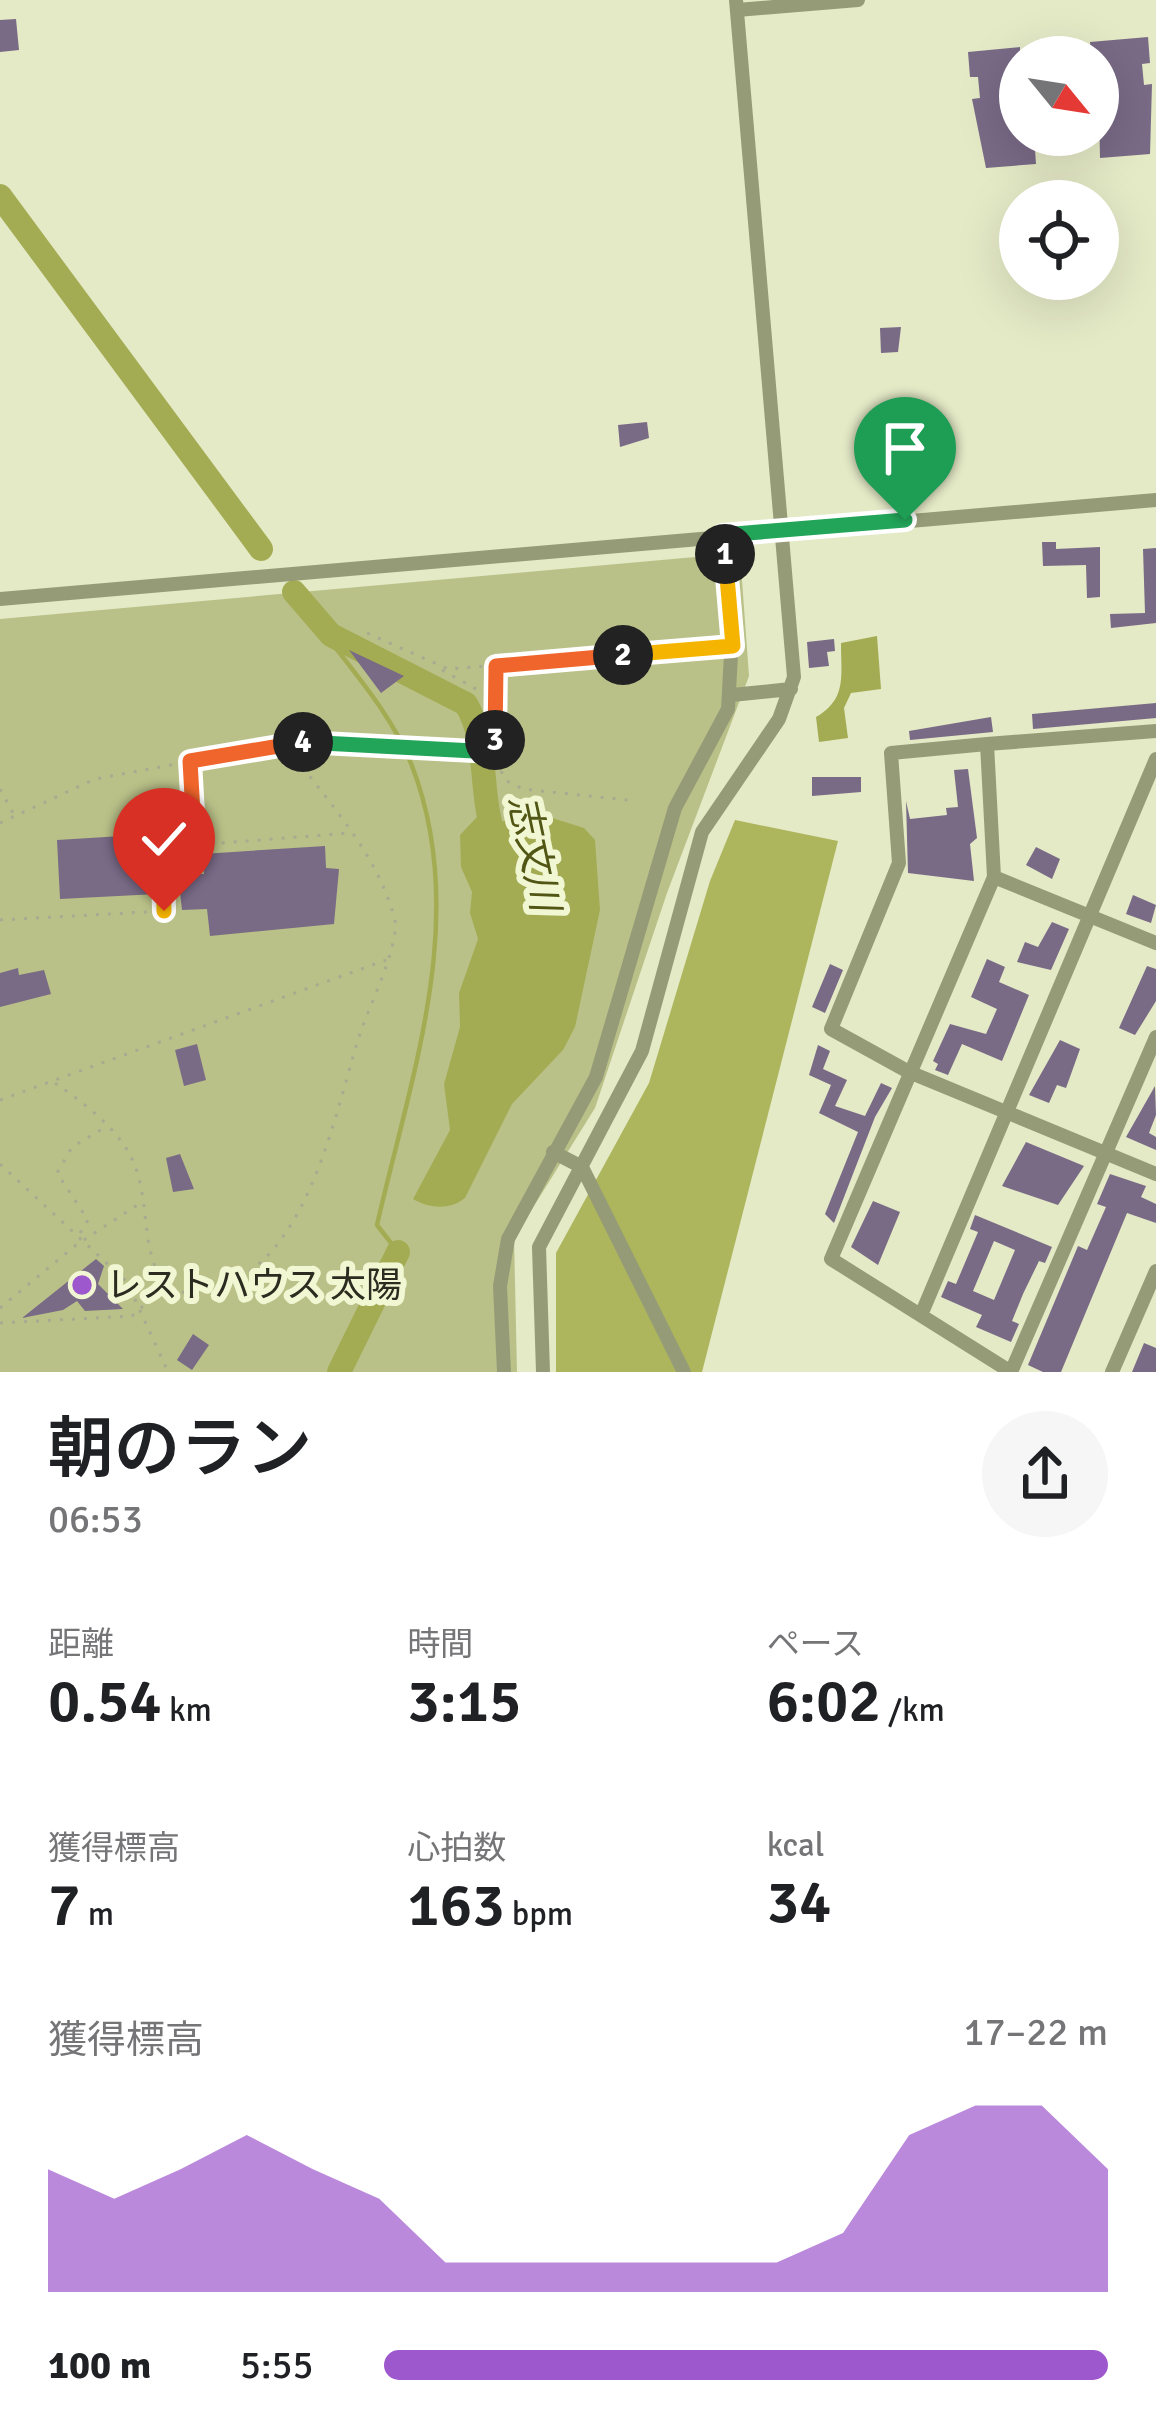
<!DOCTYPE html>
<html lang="ja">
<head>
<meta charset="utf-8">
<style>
  :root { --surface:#fff; --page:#f6f6f6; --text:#202124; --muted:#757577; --accent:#9e58cd }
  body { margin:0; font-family:Signika,"Noto Sans JP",sans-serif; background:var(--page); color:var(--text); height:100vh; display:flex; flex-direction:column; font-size:45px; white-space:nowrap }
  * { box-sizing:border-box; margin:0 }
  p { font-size:39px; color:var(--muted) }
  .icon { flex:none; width:66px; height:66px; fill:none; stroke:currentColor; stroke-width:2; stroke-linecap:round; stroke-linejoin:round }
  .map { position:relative; height:1372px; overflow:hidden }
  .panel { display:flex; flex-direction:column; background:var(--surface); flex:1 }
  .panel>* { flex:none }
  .needle { width:78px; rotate:120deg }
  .tools { position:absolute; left:999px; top:36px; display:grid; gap:24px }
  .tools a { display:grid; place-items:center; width:120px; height:120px; border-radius:50%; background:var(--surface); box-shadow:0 12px 48px #0002; font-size:60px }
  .pin { position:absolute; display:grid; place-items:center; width:102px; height:102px; color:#fff; margin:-123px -51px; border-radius:50% 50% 50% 0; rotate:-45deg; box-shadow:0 0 12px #0007 }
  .pin .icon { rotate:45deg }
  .km { position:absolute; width:60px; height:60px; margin:-30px; border-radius:50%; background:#222; color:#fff; font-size:33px; line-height:60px; text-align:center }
  .round { display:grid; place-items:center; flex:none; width:126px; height:126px; border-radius:63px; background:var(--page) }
  .head { display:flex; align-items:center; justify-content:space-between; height:204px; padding:0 48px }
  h1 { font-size:66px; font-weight:600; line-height:90px }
  .metrics { display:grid; grid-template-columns:repeat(3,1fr); gap:18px; height:204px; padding:12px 48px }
  .metrics div { display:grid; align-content:center }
  .metrics b { font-size:60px; font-weight:600 }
  .metrics small { font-size:33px; font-weight:400 }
  .metrics p { font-size:33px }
  .chart { height:336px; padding:24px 48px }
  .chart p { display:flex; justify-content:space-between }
  .chart svg { width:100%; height:216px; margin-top:12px; fill:var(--accent); opacity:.7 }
  ul { padding:0 48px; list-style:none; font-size:39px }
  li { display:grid; grid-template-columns:192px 144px 1fr; align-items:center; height:90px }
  li i { height:30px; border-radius:15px; background:var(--accent) }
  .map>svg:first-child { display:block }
  .green { fill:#bac188 }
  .forest { fill:#adb65d }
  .water { fill:#a4ac53 }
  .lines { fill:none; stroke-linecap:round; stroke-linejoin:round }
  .stream { stroke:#a4ac53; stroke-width:4.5 }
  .river { stroke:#a4ac53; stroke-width:24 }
  .building { fill:#796a86; fill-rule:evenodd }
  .path { stroke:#a7ab8f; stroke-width:3; stroke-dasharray:3 9; stroke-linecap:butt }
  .minor { stroke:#969b77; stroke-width:14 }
  .split-1-casing { stroke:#fff; stroke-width:24 }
  .split-2-casing { stroke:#fff; stroke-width:24 }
  .split-3-casing { stroke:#fff; stroke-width:24 }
  .split-4-casing { stroke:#fff; stroke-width:24 }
  .split-5-casing { stroke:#fff; stroke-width:24 }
  .split-6-casing { stroke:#fff; stroke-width:24 }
  .split-1 { stroke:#22a559; stroke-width:15 }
  .split-2 { stroke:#f5b400; stroke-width:15 }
  .split-3 { stroke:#f0652b; stroke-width:15 }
  .split-4 { stroke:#22a559; stroke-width:15 }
  .split-5 { stroke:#f0652b; stroke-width:15 }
  .split-6 { stroke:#f5b400; stroke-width:15 }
  .poi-dot { fill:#9e58cd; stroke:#f1f6d3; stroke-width:4.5 }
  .labels { text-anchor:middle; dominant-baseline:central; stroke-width:12; stroke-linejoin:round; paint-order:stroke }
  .poi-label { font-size:36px; fill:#2b2c1f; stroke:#f1f6d3; text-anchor:start }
  .water-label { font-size:39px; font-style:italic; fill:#515614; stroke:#f1f6d3 }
</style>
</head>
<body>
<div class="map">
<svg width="1156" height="1372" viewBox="0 0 1156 1372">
  <rect width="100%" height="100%" fill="#e4e9c6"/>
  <!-- green -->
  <path class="green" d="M740,553L749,676L667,893L595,1108L514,1238L517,1372H0V619Z"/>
  <!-- forest -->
  <path class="forest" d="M735,820L838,841L702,1372H556V1253L649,1083L710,881Z"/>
  <!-- water -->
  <path class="water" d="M877,636L881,689L851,693L844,708L848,738L819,742L816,717C847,699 841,676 841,643Z
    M478,816L499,824L511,817H549L584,828L595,840L600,910L575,1027L563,1050L512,1104L465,1198C450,1210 430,1209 413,1199L450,1130L444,1084L460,1027L459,993L478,939L470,913L472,892L461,867L460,835Z"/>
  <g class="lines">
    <!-- stream -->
    <path class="stream" d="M321,629C353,671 393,716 412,766C470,916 411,1076 377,1225L398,1252"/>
    <!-- river -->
    <path class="river" d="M0,196L261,549
      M294,592L331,635L466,704C491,746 477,800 498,845
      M339,1372L398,1252"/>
  </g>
  <!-- building -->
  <path class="building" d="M16,19L19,50L0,52V20Z
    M1148,37L1150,63L1142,64L1144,85L1152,84L1150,154L1100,158L1098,57H1091L1090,42Z
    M1020,47V135H1034L1036,164L986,168L972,99L980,98L978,77H970L968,52Z
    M901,327L898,352L881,353L880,328Z
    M647,422L649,438L620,447L618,425Z
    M1042,542H1056V549L1100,547V597L1087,598L1086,565L1043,566Z
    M1156,548V623L1111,628L1110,614L1145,613L1143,549Z
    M834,639L835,651L827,652L829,666L809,668L807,642Z
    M349,650L404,676L381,693Z
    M1156,703V718L1033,729L1032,714Z
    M991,717L993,732L910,740L909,731Z
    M968,769L977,838L970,844L974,881L908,873L906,801L910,819L947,815L946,808L958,807L954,770Z
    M812,777H861V792L812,796Z
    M154,834L157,894L60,899L57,840Z
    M325,846L326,868L339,869L334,924L210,936L207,909L182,910L178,874H204L202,854Z
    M1036,847L1060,859L1052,879L1026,865Z
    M1133,895L1156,905L1151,923L1126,914Z
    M1052,922L1069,929L1051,970L1017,962L1025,942L1038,947Z
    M987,959L1005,967L999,982L1029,995L1002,1061L962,1044L948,1075L935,1070L938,1064L933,1061L950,1024L986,1034L997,1009L971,997Z
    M830,964L843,970L825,1013L812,1007Z
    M1147,966L1156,969V1001L1135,1035L1119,1028Z
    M18,968L19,975L44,970L51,994L0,1007V973Z
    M1060,1040L1080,1049L1066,1088L1057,1085L1049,1103L1029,1095Z
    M197,1044L206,1080L184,1086L175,1050Z
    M818,1045L830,1051L823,1069L847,1080L835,1106L865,1116L881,1083L892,1088L875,1117L834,1223L825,1214L858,1132L819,1113L831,1085L809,1075Z
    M1155,1086L1156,1115L1149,1133L1156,1137V1150L1126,1137Z
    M1026,1142L1084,1166L1058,1205L1002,1186Z
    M180,1154L194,1189L173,1192L166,1158Z
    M1110,1174L1146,1186L1141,1197L1156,1204V1223L1127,1213L1061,1372H1043L1028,1365L1078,1246L1087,1250L1106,1207L1097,1204Z
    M873,1201L900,1212L878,1265L851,1247Z
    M975,1215L1052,1247L1045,1263L1039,1261L1023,1294L1012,1321L1019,1324L1011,1342L976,1327L982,1315L941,1297L948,1281L956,1284L978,1232L970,1229ZM994,1241L1015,1250L994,1300L973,1291Z
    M96,1259L104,1266L98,1284L123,1309L85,1311L77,1301L63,1310L22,1318Z
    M193,1334L209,1345L192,1370L177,1360Z
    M1144,1343L1156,1348V1372H1132Z"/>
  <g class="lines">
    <!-- path -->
    <path class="path" d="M367,633L448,669L719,647
      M442,670L492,698L493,752L505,780L523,789L628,800
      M492,698L496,667
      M190,763L196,845L349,833
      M0,789L13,813
      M0,823L95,779L285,744L493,752
      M0,920L164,911L163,867L184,868L196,845
      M55,1083C82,1102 114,1125 130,1155C153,1198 137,1252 169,1291
      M0,1100L386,960
      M0,1164L127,1282L168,1372
      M80,1233L88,1220L57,1173L72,1147L104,1128
      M0,1308L76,1245L142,1202
      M0,1323L132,1316L161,1290C297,1315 329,1134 358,1040C370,1002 392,964 396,925C381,856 326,800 285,744"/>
    <!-- minor -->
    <path class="minor" d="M737,10L858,0
      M0,599L1156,500
      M732,695L791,689
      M987,744L891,753L899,863L831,1029L909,1072L1156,1174
      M994,877L1156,943
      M553,1152L582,1167L684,1372
      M921,1315L1156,759
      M504,1372L500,1286L508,1239L596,1077L675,808L728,709L733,618L723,535
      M543,1372L539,1247L642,1051L702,832L779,719L794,677L736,0
      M1011,1372L831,1259L994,877L987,744L1156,731
      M1011,1372L1156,1037
      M1112,1372L1156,1271"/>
  </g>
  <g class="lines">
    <!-- split-1 casing -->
    <g class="split-1-casing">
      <path id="split-1" d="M725,554L723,535L905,520"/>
    </g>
    <!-- split-2 casing -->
    <g class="split-2-casing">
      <path id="split-2" d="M623,655L733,646L725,554"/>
    </g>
    <!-- split-3 casing -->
    <g class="split-3-casing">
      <path id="split-3" d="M495,740L496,666L623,655"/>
    </g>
    <!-- split-4 casing -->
    <g class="split-4-casing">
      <path id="split-4" d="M303,742L493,752L495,740"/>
    </g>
    <!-- split-5 casing -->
    <g class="split-5-casing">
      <path id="split-5" d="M195,848L190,761L303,742"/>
    </g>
    <!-- split-6 casing -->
    <g class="split-6-casing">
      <path id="split-6" d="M164,911L163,867L184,868L195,848"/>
    </g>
    <!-- split-1 -->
    <use href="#split-1" class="split-1"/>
    <!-- split-2 -->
    <use href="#split-2" class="split-2"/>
    <!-- split-3 -->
    <use href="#split-3" class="split-3"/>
    <!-- split-4 -->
    <use href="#split-4" class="split-4"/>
    <!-- split-5 -->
    <use href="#split-5" class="split-5"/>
    <!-- split-6 -->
    <use href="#split-6" class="split-6"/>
  </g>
  <!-- markers -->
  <circle class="poi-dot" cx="82" cy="1285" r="12"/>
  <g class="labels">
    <!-- poi labels -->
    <g class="poi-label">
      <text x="106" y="1285">レストハウス 太陽</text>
    </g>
    <!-- water labels -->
    <g class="water-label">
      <text transform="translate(534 853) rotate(78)">志文川</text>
    </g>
  </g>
</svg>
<div class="tools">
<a><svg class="needle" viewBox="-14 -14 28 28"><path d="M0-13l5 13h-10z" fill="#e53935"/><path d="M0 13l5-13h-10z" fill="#757577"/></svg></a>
<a><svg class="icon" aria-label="locate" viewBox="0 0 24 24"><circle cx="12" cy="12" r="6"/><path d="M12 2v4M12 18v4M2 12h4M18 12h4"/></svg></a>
</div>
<div class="pin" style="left:905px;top:520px;background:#1e9e55"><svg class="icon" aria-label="arrive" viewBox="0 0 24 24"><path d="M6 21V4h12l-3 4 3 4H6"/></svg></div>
<div class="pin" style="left:164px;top:911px;background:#d93025"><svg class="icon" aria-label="check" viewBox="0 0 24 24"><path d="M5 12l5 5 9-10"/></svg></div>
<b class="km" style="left:725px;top:554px">1</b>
<b class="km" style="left:623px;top:655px">2</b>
<b class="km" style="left:495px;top:740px">3</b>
<b class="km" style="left:303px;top:742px">4</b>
</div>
<section class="panel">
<div class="head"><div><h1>朝のラン</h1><p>06:53</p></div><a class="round"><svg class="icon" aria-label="share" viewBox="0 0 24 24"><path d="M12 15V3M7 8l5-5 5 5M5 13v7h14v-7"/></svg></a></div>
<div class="metrics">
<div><p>距離</p><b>0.54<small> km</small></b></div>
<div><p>時間</p><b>3:15</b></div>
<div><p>ペース</p><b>6:02<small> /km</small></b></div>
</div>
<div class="metrics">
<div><p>獲得標高</p><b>7<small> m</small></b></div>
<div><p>心拍数</p><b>163<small> bpm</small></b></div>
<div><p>kcal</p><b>34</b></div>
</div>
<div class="chart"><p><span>獲得標高</span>17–22 m</p>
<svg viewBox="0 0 160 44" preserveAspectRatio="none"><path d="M0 44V19L10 25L20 19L30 12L40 19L50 25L60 38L70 38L80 38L90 38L100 38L110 38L120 32L130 12L140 6L150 6L160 19V44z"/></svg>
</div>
<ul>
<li><b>100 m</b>5:55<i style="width:100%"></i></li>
</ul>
</section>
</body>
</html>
